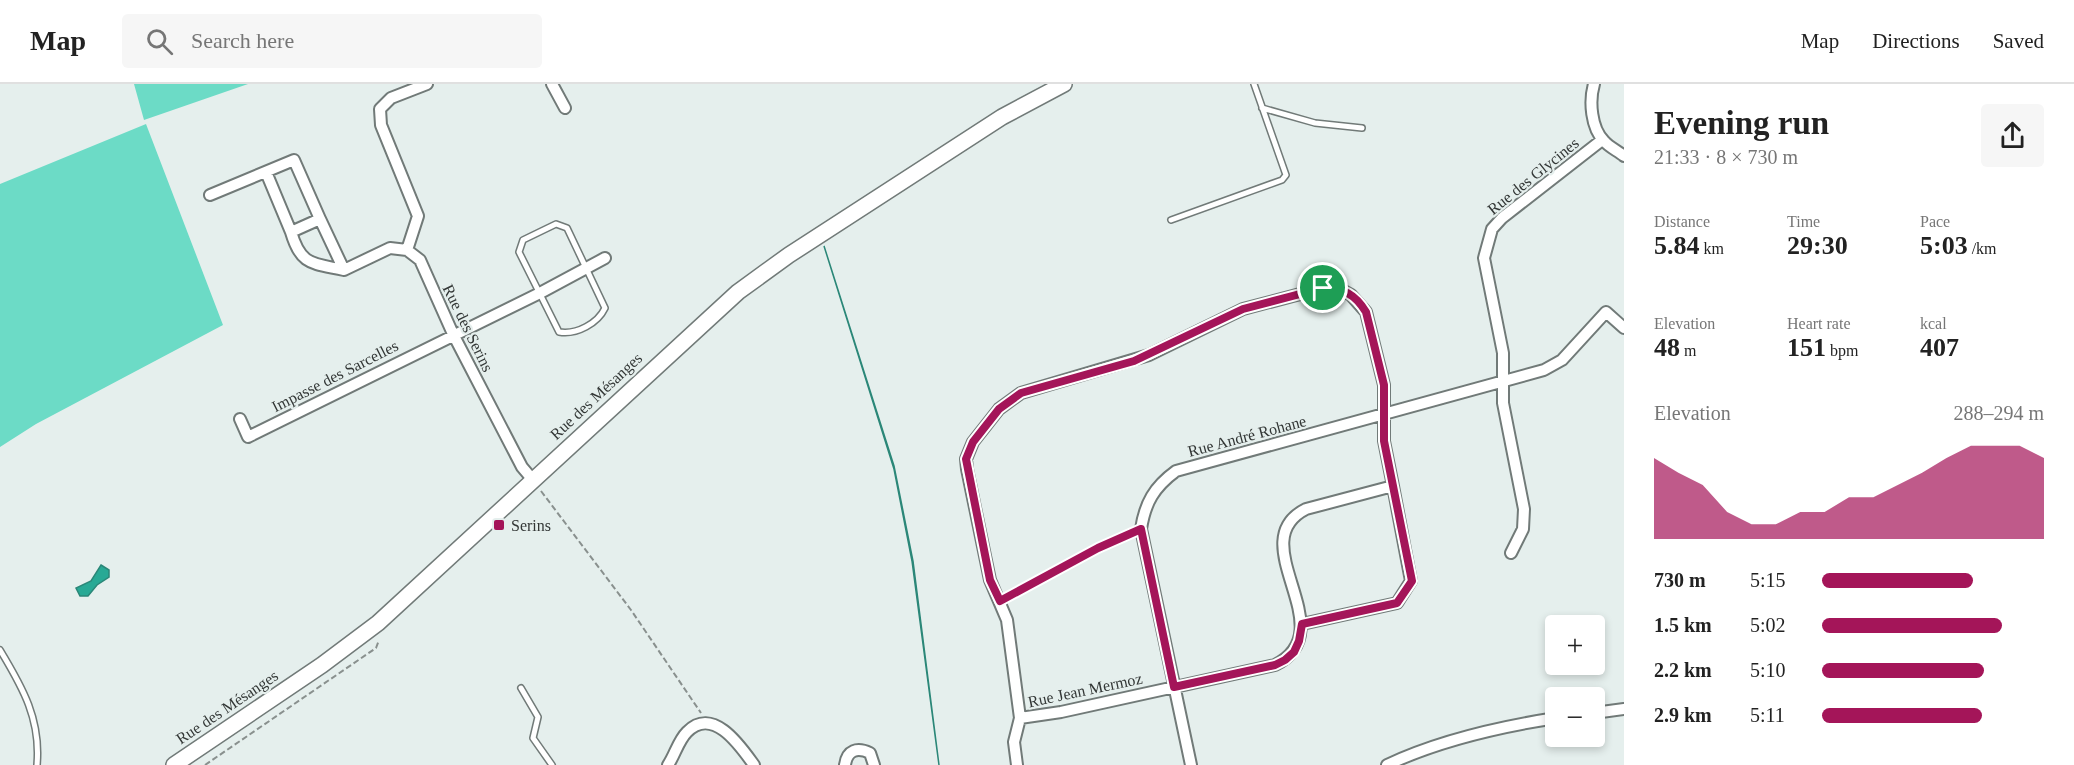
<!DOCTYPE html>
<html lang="en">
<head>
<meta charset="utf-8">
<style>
  :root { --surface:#fff; --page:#f6f6f6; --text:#222; --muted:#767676; --line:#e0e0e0; --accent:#a41559 }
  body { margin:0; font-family:Georgia,serif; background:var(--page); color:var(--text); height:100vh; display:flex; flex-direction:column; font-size:22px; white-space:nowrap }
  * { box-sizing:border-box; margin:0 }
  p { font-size:20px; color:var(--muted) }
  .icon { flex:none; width:33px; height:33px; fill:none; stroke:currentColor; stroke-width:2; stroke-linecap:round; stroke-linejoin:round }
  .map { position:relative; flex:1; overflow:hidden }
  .details { display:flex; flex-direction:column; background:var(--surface); width:450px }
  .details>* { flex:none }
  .fabs { position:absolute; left:1545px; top:531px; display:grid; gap:12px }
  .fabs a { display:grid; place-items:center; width:60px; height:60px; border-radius:6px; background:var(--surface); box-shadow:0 3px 9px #0003; font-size:30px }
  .pin { position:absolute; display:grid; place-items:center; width:51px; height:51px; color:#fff; margin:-26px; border:3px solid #fff; border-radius:50%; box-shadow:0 2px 6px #0007 }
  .round { display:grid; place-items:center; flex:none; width:63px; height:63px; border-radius:6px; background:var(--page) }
  .head { display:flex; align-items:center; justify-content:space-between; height:102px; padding:0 30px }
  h1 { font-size:33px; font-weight:700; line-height:45px }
  .stats { display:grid; grid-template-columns:repeat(3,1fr); gap:9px; height:102px; padding:6px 30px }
  .stats div { display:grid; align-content:center }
  .stats b { font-size:26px; font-weight:700 }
  .stats small { font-size:16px; font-weight:400 }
  .stats p { font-size:16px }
  .chart { height:168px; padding:12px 30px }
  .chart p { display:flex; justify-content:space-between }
  .chart svg { width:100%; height:108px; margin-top:6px; fill:var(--accent); opacity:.7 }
  ul { padding:0 30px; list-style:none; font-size:20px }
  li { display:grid; grid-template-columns:96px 72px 1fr; align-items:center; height:45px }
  li i { height:15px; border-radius:8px; background:var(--accent) }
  header { display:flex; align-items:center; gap:36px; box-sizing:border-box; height:84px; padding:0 30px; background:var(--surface); border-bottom:2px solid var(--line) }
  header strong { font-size:28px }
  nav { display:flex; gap:33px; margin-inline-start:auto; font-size:21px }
  .search { width:420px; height:54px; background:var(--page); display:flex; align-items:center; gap:15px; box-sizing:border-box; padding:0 21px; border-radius:6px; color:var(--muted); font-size:22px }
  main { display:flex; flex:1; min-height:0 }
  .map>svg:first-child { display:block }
  .green { fill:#6cdbc6 }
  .water { fill:#28a995; stroke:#2b8778; stroke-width:1.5 }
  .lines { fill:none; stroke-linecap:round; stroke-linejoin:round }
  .service-casing { stroke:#717a78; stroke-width:8 }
  .minor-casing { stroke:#717a78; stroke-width:14 }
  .secondary-casing { stroke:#717a78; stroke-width:18 }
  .path { stroke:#89908e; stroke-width:2; stroke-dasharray:6 3; stroke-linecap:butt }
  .service { stroke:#fff; stroke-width:5 }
  .minor { stroke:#fff; stroke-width:10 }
  .secondary { stroke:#fff; stroke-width:15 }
  .route-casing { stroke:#fff; stroke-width:12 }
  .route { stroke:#a41559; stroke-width:8 }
  .poi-dot { fill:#a41559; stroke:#e5efed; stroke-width:2 }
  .labels { text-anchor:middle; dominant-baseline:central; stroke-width:4.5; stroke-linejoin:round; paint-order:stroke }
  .street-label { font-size:16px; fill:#333736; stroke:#e5efed }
  .poi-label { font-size:16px; fill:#333736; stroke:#e5efed; text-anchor:start }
</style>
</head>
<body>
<header>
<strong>Map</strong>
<div class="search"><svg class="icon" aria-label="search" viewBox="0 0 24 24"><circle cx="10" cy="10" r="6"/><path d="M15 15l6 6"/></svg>Search here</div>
<nav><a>Map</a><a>Directions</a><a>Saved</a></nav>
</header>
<main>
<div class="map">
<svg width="1624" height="681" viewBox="0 0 1624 681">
  <rect width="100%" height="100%" fill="#e5efed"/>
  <!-- green -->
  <path class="green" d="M134,0H248L144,36Z
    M146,40L223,241L36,340L0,363V100Z"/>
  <!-- water -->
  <path class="water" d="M824,162L894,382L913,477L939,681L912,477L894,385Z
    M101,481L109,486V493L97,501L88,512H80L76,504L91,497Z"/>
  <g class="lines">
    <!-- service casing -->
    <g class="service-casing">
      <path id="service" d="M1262,24L1315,39L1362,44
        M1171,136L1282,96L1286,91L1254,0
        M556,140L567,144L605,224C598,239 577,251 559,248L519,168L523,156Z
        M0,566C23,604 41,636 37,681
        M521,604L538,633L533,654L552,681"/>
    </g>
    <!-- minor casing -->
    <g class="minor-casing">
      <path id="minor" d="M552,0L565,24
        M1594,0C1589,17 1591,44 1604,57C1609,63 1618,67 1624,72
        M266,88L291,148
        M210,111L294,76L320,135
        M407,166L418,132L381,41L380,25L391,14L427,0
        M344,186C312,179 301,182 291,148L320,135L344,186L390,164L407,166L420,176L453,250L522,383L533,396
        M240,335L248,353L540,209L605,174
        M1511,469L1523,445L1524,425L1503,319V269L1484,174L1492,145L1502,134L1602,56
        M1302,540L1397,519L1411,497L1393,402
        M1594,629L1624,625
        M668,681C675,671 678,657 687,648C713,621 741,663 754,681
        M845,681C847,666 857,663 870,669L874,681
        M1017,681L1014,658L1020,634L1007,536L990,496L967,385L966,375L973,358L999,325L1021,309L1149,271L1243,225L1323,204H1338L1351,211L1366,228L1384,301V357L1393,402L1306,425C1240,458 1346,546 1275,581L1061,628L1020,634
        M1191,681L1141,445C1145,419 1154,403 1176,387L1544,286L1562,276L1606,228L1624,244
        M1387,681C1440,656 1498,643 1556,634"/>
    </g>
    <!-- secondary casing -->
    <g class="secondary-casing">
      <path id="secondary" d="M174,681L322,581L378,539L738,208L789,171L1002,33L1064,0"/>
    </g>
    <!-- path -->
    <path class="path" d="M541,407L631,526L701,629
      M1010,511L1130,449
      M205,681L376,564L379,556"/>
    <!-- service -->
    <use href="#service" class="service"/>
    <!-- minor -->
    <use href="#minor" class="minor"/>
    <!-- secondary -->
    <use href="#secondary" class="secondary"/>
  </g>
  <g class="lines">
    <!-- route casing -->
    <g class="route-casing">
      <path id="route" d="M1323,204C1343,204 1355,210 1366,228L1384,301V357L1412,497L1397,519L1302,540L1299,557L1294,568L1285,576L1275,581L1174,603L1141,445L1098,464L1000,517L990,496L966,375L973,358L999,325L1021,309L1134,277L1243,225Z"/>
    </g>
    <!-- route -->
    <use href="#route" class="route"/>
  </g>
  <!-- markers -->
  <rect class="poi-dot" x="493" y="435" width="12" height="12" rx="3"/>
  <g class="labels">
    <!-- street labels -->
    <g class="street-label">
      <text transform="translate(1533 92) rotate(-39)">Rue des Glycines</text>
      <text transform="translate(468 244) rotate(64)">Rue des Serins</text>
      <text transform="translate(335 292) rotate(-27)">Impasse des Sarcelles</text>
      <text transform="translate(596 312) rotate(-43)">Rue des Mésanges</text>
      <text transform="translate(1247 352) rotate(-15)">Rue André Rohane</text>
      <text transform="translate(1085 606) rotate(-12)">Rue Jean Mermoz</text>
      <text transform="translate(227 623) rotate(-34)">Rue des Mésanges</text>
    </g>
    <!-- poi labels -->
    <g class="poi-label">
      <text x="511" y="441">Serins</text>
    </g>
  </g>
</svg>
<div class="fabs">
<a>+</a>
<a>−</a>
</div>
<div class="pin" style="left:1323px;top:204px;background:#1e9e55"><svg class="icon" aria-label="arrive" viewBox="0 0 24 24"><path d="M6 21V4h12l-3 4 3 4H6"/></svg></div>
</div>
<section class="details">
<div class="head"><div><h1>Evening run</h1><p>21:33 · 8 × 730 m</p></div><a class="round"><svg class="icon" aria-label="share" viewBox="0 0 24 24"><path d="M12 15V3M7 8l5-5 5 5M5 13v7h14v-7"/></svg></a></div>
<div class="stats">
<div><p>Distance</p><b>5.84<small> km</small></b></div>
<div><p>Time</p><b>29:30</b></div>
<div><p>Pace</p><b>5:03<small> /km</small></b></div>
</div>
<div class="stats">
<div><p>Elevation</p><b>48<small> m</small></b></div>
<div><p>Heart rate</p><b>151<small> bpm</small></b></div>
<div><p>kcal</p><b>407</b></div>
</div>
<div class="chart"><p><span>Elevation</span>288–294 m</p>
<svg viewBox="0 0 160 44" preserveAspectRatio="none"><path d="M0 44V11L10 17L20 22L30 33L40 38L50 38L60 33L70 33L80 27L90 27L100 22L110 17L120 11L130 6L140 6L150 6L160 11V44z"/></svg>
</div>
<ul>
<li><b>730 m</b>5:15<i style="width:68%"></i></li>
<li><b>1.5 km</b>5:02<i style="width:81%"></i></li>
<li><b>2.2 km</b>5:10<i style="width:73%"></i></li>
<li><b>2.9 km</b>5:11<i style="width:72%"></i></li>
</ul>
</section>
</main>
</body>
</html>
